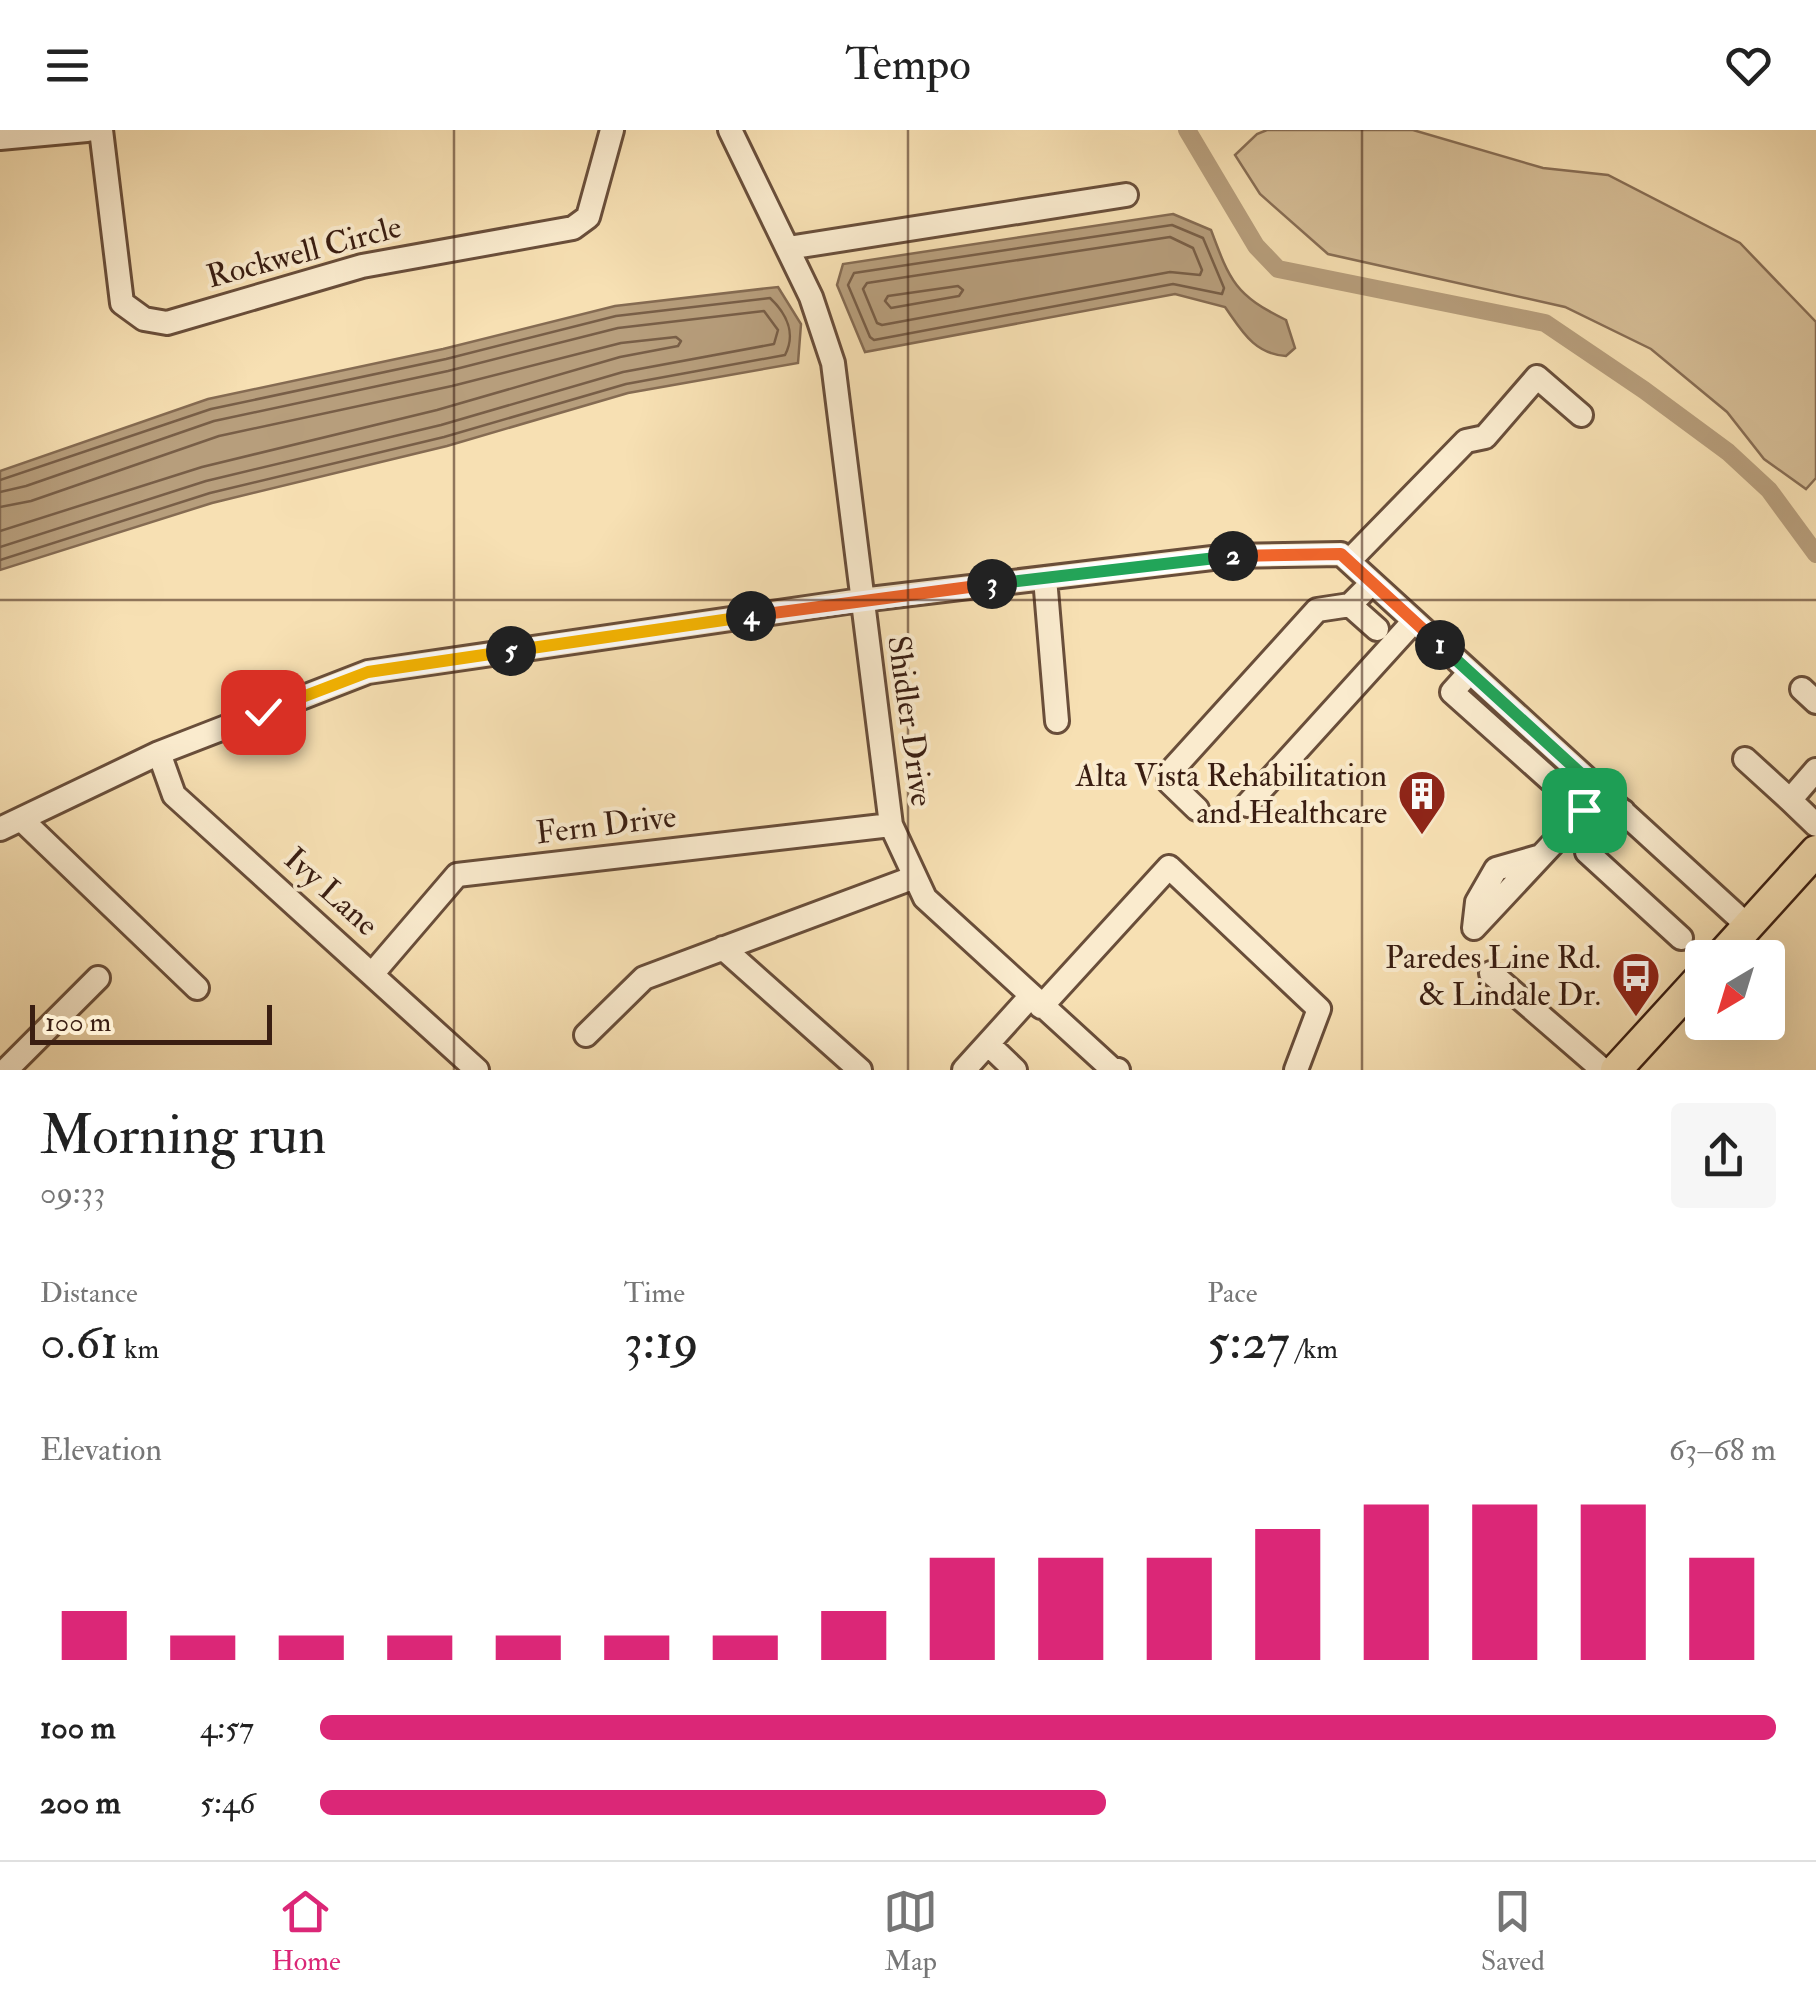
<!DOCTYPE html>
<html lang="en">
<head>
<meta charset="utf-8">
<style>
  :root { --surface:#fff; --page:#f6f6f6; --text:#222; --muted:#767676; --line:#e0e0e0; --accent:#db2777 }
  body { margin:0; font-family:"IM FELL Double Pica",serif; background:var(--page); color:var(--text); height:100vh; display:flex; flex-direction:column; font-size:38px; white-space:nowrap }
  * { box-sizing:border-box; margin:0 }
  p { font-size:32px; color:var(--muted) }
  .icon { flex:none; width:55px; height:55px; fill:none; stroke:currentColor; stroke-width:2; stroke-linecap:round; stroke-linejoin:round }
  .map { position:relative; height:940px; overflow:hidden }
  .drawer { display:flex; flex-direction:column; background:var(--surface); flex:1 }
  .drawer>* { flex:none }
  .needle { width:65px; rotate:218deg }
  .controls { position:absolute; left:1685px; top:810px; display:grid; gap:20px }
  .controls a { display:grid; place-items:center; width:100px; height:100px; border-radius:10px; background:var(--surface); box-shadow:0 10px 40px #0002; font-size:50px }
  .scale { position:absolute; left:30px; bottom:25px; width:242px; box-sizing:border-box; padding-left:10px; border:5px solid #3a1e12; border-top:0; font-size:28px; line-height:35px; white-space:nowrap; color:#3a1e12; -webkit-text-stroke:8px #faebce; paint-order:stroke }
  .pin { position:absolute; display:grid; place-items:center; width:85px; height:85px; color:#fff; margin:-42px; border-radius:20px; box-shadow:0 5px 15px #0006 }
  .km { position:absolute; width:50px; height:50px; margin:-25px; border-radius:50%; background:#222; color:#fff; font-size:28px; line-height:50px; text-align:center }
  .round { display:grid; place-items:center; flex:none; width:105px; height:105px; border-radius:10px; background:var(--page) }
  .head { display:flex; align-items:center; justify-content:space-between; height:170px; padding:0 40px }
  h1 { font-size:55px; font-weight:600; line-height:75px }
  .figures { display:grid; grid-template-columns:repeat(3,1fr); gap:15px; height:170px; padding:10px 40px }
  .figures div { display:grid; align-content:center }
  .figures b { font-size:50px; font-weight:600 }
  .figures small { font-size:28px; font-weight:400 }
  .figures p { font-size:28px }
  .chart { height:280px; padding:20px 40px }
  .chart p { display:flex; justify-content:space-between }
  .chart svg { width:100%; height:180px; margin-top:10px; stroke:var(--accent); stroke-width:6 }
  ul { padding:0 40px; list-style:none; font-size:32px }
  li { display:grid; grid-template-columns:160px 120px 1fr; align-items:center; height:75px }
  li i { height:25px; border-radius:12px; background:var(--accent) }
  header { display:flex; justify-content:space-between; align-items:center; height:130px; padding:0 40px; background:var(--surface); font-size:45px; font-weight:600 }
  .tab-bar { display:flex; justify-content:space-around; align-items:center; height:140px; border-top:2px solid var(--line); background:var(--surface); font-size:28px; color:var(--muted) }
  .tab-bar a { display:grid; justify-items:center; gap:5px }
  .tab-bar .on { color:var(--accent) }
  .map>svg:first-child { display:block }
  .green { fill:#d7bf98; stroke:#886e55; stroke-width:2.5 }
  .water { fill:#b79e7c; stroke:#856b52; stroke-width:2.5 }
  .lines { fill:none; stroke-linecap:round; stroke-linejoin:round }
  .shore { stroke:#785e47; stroke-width:2.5 }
  .canal { stroke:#b79e7c; stroke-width:18 }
  .minor-casing { stroke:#694e3a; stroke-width:28 }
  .major-casing { stroke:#3a1e12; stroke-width:35 }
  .minor { stroke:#faebce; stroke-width:22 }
  .major { stroke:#f7e0b3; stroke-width:30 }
  .split-1-casing { stroke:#fff; stroke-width:20 }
  .split-2-casing { stroke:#fff; stroke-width:20 }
  .split-3-casing { stroke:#fff; stroke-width:20 }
  .split-4-casing { stroke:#fff; stroke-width:20 }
  .split-5-casing { stroke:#fff; stroke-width:20 }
  .split-6-casing { stroke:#fff; stroke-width:20 }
  .split-1 { stroke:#22a559; stroke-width:12 }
  .split-2 { stroke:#f0652b; stroke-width:12 }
  .split-3 { stroke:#22a559; stroke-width:12 }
  .split-4 { stroke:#f0652b; stroke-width:12 }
  .split-5 { stroke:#f5b400; stroke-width:12 }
  .split-6 { stroke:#f5b400; stroke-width:12 }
  .grid { fill:none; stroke:#3a1e12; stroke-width:2.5; stroke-opacity:0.55 }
  .labels { text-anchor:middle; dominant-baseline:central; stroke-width:8; stroke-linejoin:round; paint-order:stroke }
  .street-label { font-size:32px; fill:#3a1e12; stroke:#faebce }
  .poi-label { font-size:32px; fill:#3a1e12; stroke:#faebce; text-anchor:end }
</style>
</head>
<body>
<header><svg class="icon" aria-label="menu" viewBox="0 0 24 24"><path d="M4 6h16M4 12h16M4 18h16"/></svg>Tempo<svg class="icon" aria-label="heart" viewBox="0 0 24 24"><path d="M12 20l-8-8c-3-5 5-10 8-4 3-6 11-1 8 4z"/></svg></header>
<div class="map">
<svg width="1816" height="940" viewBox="0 0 1816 940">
  <rect width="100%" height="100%" fill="#f7e0b3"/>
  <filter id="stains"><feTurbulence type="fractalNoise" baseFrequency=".002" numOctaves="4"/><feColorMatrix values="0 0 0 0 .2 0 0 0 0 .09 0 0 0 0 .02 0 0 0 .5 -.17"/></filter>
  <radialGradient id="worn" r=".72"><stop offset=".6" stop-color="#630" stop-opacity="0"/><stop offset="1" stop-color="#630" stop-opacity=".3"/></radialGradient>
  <!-- green -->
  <path class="green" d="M1267,0H1413L1543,38L1608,45L1740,113L1816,192V348L1806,359L1764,329L1727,282L1651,219L1565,177L1328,124L1260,64L1235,25L1257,4Z"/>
  <!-- water -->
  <path class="water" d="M1173,84L1211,100C1230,151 1235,165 1286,190L1295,218L1286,226C1254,224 1242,201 1225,177L1175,164L865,222L837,155L843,134Z
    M778,157L801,194L798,233L628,263L447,316L212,373L0,440V341L208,269L443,219L615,176Z"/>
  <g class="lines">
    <!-- shore -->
    <path class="shore" d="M1172,95L1203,108L1224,158L1222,164L1173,154L874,210L870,207L848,155L854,143Z
      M1170,107L1193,118L1202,140L1200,145L1170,142L882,195L877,193L863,159L867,153Z
      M958,156L963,160L959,166L891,178L885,171L888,166Z
      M0,350L211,279L446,229L616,186L770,168C787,184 796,204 785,225L626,254L444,307L210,363L0,430
      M0,362L26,356L214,291L448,241L618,198L764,181L778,200L774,214L623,242L441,295L206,351L0,417
      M0,377L31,371L219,306L452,256L621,213L676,207L681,211L678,216L620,227L437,280L202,337L0,401"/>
    <!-- canal -->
    <path class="canal" d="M1187,0L1256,116L1278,139L1545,193L1644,260L1728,322L1769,360L1816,424"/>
    <!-- minor casing -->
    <g class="minor-casing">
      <path id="minor" d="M101,0L122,173L144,189L167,193L362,136L573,98L588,87L612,0
        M730,0L811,167L833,233L891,695L925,768L1111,938L1118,940
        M0,8L87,0
        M788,118L1126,65
        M1349,431L1466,311L1485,307L1537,247L1581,285
        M1045,448L1057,591
        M1350,475L1377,499
        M1470,542L1452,562L1584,680
        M1802,559L1816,572
        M159,623L174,665L477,940
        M1745,629L1790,670
        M1816,640L1790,670L1816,695
        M1247,675L1414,491
        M1197,679L1169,652L1171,641L1317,480L1350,475L1372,453
        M1623,681L1587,722L1681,808
        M21,689L197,858
        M0,699L159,623L368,542L861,470L1229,426L1341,424L1748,796
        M1541,726L1496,739L1477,772L1474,798L1601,662
        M723,818L860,940
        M373,843L457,745L891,695
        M1491,843L1603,940
        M1041,877L1169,737L1319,879L1296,940
        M586,905L644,848L915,747
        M988,914L1015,940
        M6,940L98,848
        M964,940L1030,867"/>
    </g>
    <!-- major casing -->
    <g class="major-casing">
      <path id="major" d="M1719,828L1816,721
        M1616,940L1702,846"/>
    </g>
    <!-- minor -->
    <use href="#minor" class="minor"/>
    <!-- major -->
    <use href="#major" class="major"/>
  </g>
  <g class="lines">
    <!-- split-1 casing -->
    <g class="split-1-casing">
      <path id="split-1" d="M1440,515L1601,662L1584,680"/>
    </g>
    <!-- split-2 casing -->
    <g class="split-2-casing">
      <path id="split-2" d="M1233,426L1341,424L1440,515"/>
    </g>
    <!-- split-3 casing -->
    <g class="split-3-casing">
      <path id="split-3" d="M992,454L1233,426"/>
    </g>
    <!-- split-4 casing -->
    <g class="split-4-casing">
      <path id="split-4" d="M751,486L992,454"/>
    </g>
    <!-- split-5 casing -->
    <g class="split-5-casing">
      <path id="split-5" d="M511,521L751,486"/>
    </g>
    <!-- split-6 casing -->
    <g class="split-6-casing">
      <path id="split-6" d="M263,582L368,542L511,521"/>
    </g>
    <!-- split-1 -->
    <use href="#split-1" class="split-1"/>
    <!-- split-2 -->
    <use href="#split-2" class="split-2"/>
    <!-- split-3 -->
    <use href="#split-3" class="split-3"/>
    <!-- split-4 -->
    <use href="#split-4" class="split-4"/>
    <!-- split-5 -->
    <use href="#split-5" class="split-5"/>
    <!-- split-6 -->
    <use href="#split-6" class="split-6"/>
  </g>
  <!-- grid -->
  <path class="grid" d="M454,0V940M908,0V940M1362,0V940M0,470H1816"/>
  <!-- icons -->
  <defs>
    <g id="building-pin" transform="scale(2.5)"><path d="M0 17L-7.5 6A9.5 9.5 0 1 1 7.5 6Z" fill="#8f2418" stroke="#faebce"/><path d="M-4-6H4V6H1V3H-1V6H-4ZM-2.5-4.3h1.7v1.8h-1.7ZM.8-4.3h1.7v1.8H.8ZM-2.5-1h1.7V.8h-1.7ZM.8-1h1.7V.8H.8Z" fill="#fff"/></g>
    <g id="bus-pin" transform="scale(2.5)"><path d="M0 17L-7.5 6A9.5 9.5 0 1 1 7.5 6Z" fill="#8f2418" stroke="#faebce"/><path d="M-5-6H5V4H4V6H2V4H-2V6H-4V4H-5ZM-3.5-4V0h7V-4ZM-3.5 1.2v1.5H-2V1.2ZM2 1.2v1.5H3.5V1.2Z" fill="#fff"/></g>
  </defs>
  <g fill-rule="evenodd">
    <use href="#building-pin" x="1422" y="664"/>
    <use href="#bus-pin" x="1636" y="846"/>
  </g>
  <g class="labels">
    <!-- street labels -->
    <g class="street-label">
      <text transform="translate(304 122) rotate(-15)">Rockwell Circle</text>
      <text transform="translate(910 591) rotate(82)">Shidler Drive</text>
      <text transform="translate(606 695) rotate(-7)">Fern Drive</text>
      <text transform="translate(331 762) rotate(42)">Ivy Lane</text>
    </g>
    <!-- poi labels -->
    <g class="poi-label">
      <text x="1387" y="646">Alta Vista Rehabilitation<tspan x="1387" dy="37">and Healthcare</tspan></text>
      <text x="1601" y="828">Paredes Line Rd.<tspan x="1601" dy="37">&amp; Lindale Dr.</tspan></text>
    </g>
  </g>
  <rect width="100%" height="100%" filter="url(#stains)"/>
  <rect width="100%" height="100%" fill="url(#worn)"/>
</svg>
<div class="controls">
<a><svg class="needle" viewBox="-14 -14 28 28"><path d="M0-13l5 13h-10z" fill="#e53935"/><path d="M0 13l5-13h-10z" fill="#767676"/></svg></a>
</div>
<div class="scale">100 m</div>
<div class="pin" style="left:1584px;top:680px;background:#1e9e55"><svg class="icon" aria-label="arrive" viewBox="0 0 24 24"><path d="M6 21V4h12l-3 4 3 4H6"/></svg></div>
<div class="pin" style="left:263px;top:582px;background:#d93025"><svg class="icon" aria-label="check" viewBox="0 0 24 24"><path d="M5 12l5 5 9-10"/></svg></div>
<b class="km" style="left:1440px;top:515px">1</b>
<b class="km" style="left:1233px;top:426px">2</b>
<b class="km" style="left:992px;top:454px">3</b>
<b class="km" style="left:751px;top:486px">4</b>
<b class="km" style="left:511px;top:521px">5</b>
</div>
<section class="drawer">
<div class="head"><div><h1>Morning run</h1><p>09:33</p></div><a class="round"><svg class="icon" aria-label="share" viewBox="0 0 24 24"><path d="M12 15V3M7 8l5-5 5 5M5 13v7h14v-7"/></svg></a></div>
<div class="figures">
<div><p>Distance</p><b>0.61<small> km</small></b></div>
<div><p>Time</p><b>3:19</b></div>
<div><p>Pace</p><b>5:27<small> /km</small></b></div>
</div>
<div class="chart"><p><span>Elevation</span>63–68 m</p>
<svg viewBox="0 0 160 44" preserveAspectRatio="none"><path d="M5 44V32M15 44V38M25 44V38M35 44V38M45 44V38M55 44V38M65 44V38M75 44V32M85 44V19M95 44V19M105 44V19M115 44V12M125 44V6M135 44V6M145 44V6M155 44V19"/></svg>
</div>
<ul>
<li><b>100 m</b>4:57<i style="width:100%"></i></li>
<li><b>200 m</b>5:46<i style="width:54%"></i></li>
</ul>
</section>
<nav class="tab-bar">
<a class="on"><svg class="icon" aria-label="home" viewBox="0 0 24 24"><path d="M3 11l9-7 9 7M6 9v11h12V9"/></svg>Home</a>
<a><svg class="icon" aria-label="map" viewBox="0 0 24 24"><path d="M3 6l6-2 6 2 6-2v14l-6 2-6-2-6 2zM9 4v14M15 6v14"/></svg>Map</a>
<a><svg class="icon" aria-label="saved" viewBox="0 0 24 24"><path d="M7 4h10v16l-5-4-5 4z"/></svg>Saved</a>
</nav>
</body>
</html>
